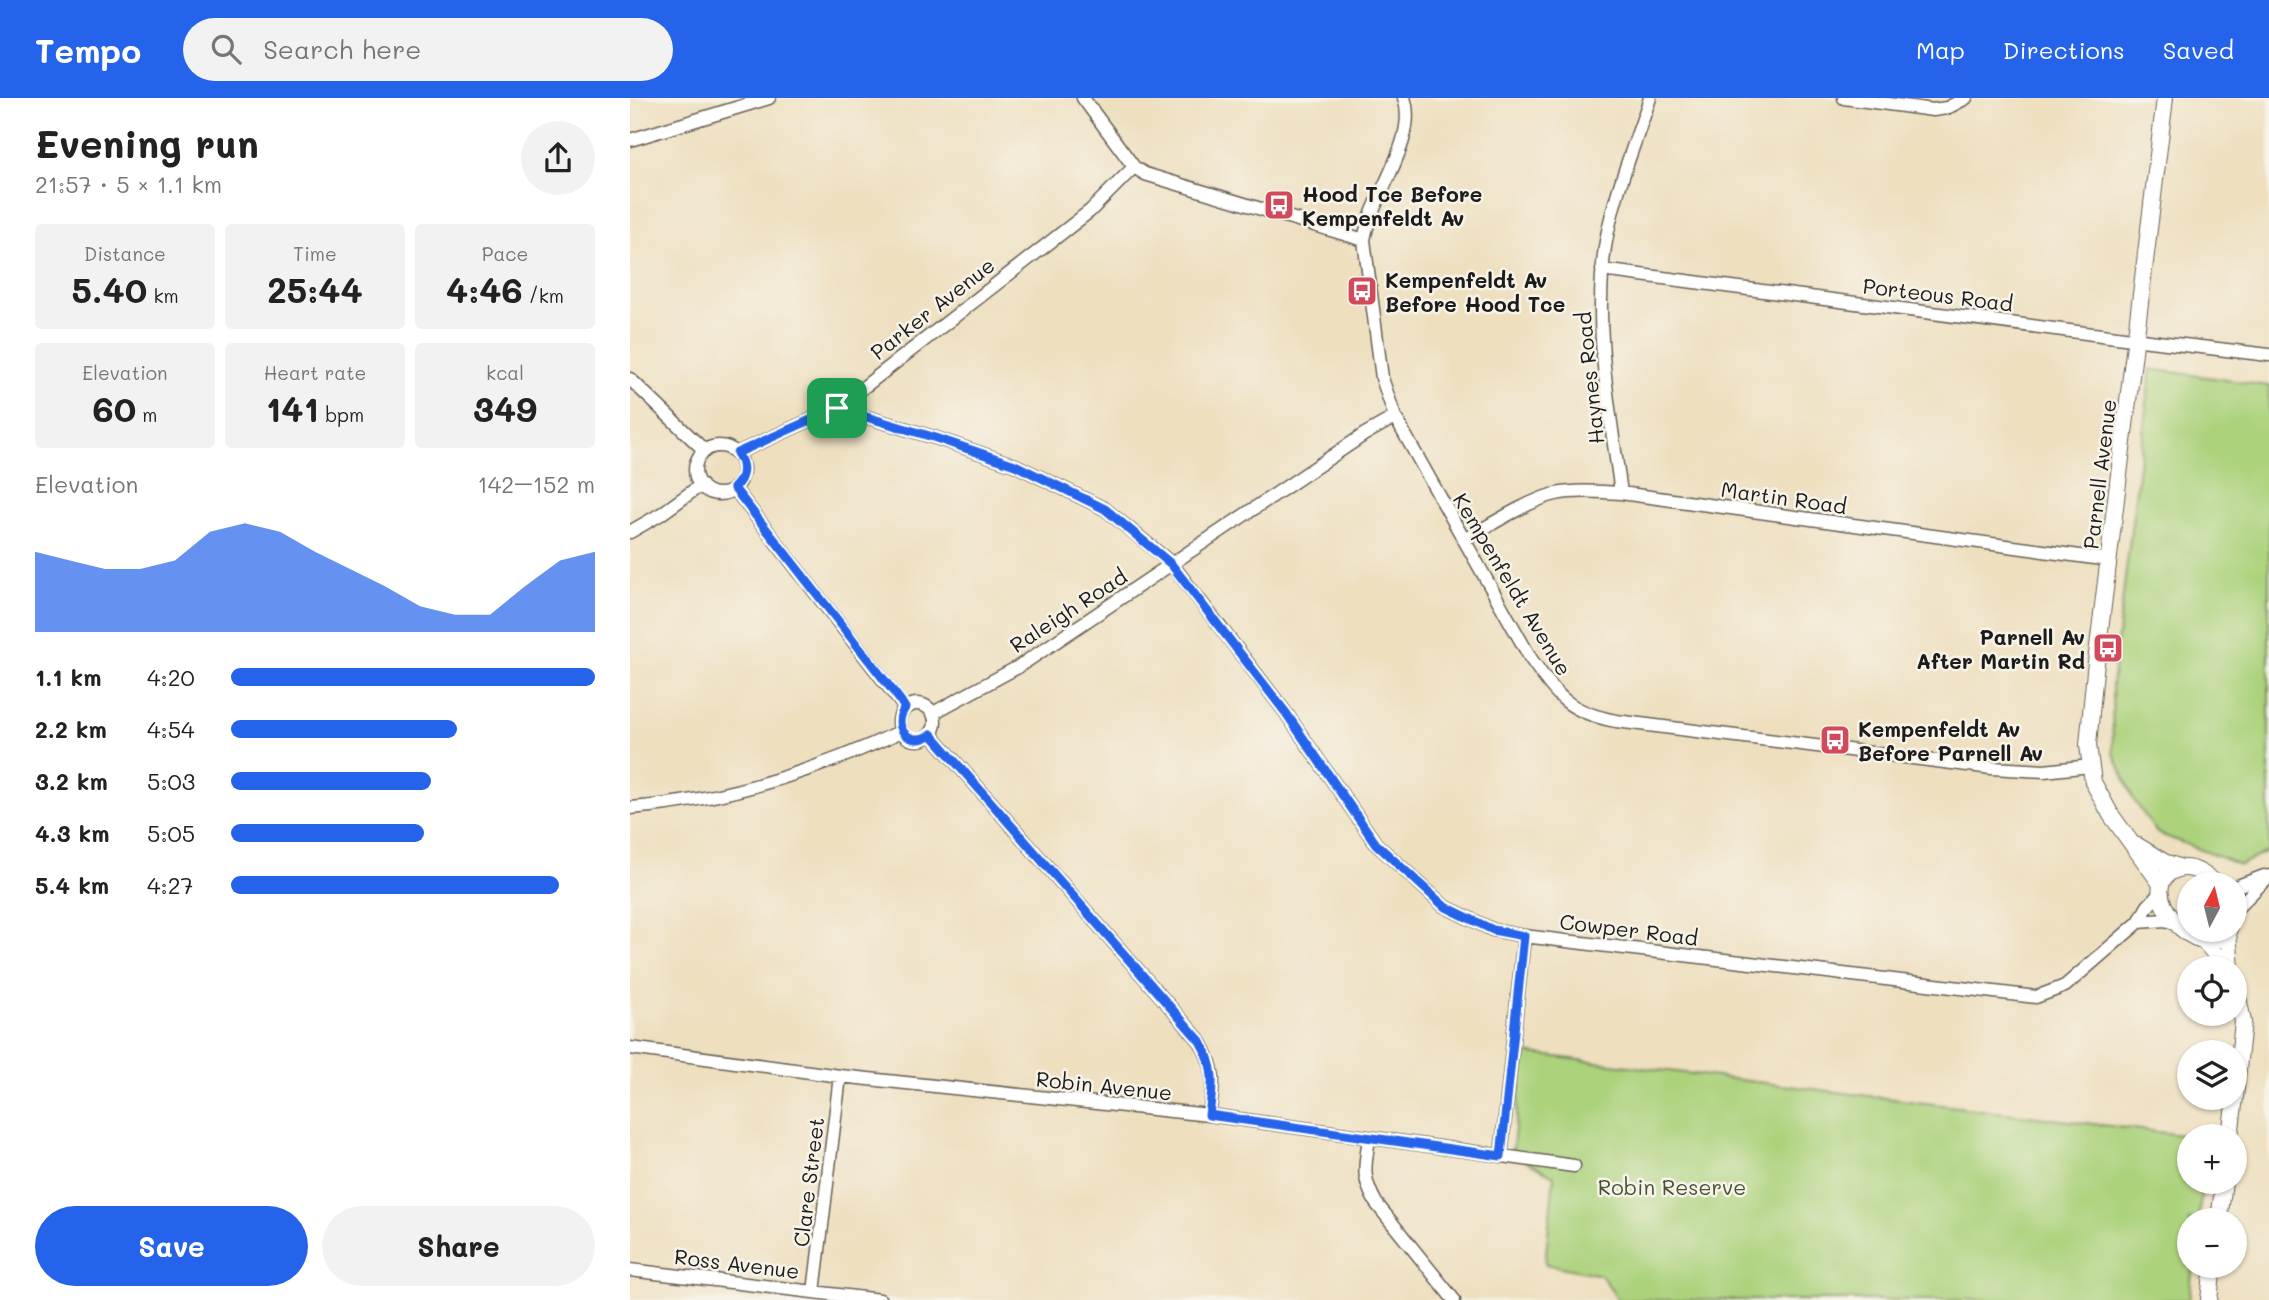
<!DOCTYPE html>
<html lang="en">
<head>
<meta charset="utf-8">
<style>
  :root { --surface:#fff; --page:#f2f2f2; --text:#222; --muted:#767676; --accent:#2563eb }
  body { margin:0; font-family:Mali,sans-serif; background:var(--page); color:var(--text); height:100vh; display:flex; flex-direction:column; font-size:26px; white-space:nowrap }
  * { box-sizing:border-box; margin:0 }
  p { font-size:23px; color:var(--muted) }
  .icon { flex:none; width:38px; height:38px; fill:none; stroke:currentColor; stroke-width:2; stroke-linecap:round; stroke-linejoin:round }
  .map { position:relative; flex:1; overflow:hidden }
  .sheet { display:flex; flex-direction:column; background:var(--surface); width:630px }
  .sheet>* { flex:none }
  .needle { width:46px; rotate:7deg }
  .buttons { position:absolute; left:1547px; top:774px; display:grid; gap:14px }
  .buttons a { display:grid; place-items:center; width:70px; height:70px; border-radius:50%; background:var(--surface); box-shadow:0 2px 5px #0004; font-size:35px }
  .pin { position:absolute; display:grid; place-items:center; width:60px; height:60px; color:#fff; margin:-30px; border-radius:14px; box-shadow:0 4px 10px #0006 }
  .round { display:grid; place-items:center; flex:none; width:74px; height:74px; border-radius:37px; background:var(--page) }
  .overview { display:flex; align-items:center; justify-content:space-between; height:119px; padding:0 35px }
  h1 { font-size:38px; font-weight:700; line-height:52px }
  .metrics { display:grid; grid-template-columns:repeat(3,1fr); gap:10px; height:119px; padding:7px 35px }
  .metrics div { display:grid; align-content:center; border-radius:7px; background:var(--page); text-align:center }
  .metrics b { font-size:35px; font-weight:700 }
  .metrics small { font-size:19px; font-weight:400 }
  .metrics p { font-size:19px }
  .chart { height:196px; padding:14px 35px }
  .chart p { display:flex; justify-content:space-between }
  .chart svg { width:100%; height:126px; margin-top:7px; fill:var(--accent); opacity:.7 }
  .primary-button { display:flex; gap:14px; margin-top:auto; padding:14px 35px }
  .primary-button a { flex:1; height:80px; border-radius:42px; background:var(--accent); color:#fff; font-size:28px; font-weight:700; line-height:80px; text-align:center }
  .primary-button a+a { background:var(--page); color:var(--text) }
  ul { padding:0 35px; list-style:none; font-size:23px }
  li { display:grid; grid-template-columns:112px 84px 1fr; align-items:center; height:52px }
  li i { height:18px; border-radius:9px; background:var(--accent) }
  header { display:flex; align-items:center; gap:42px; box-sizing:border-box; height:98px; padding:0 35px; background:var(--accent); color:#fff }
  header strong { font-size:33px }
  nav { display:flex; gap:38px; margin-inline-start:auto; font-size:24px }
  .search { width:490px; height:63px; background:var(--page); display:flex; align-items:center; gap:18px; box-sizing:border-box; padding:0 24px; border-radius:38px; color:var(--muted); font-size:26px }
  main { display:flex; flex:1; min-height:0 }
  .map>svg:first-child { display:block }
  .green { fill:#acd27b; stroke:#64774c; stroke-width:2 }
  .lines { fill:none; stroke-linecap:round; stroke-linejoin:round }
  .street-casing { stroke:#666055; stroke-width:15 }
  .secondary-casing { stroke:#666055; stroke-width:18 }
  .street { stroke:#fff; stroke-width:12 }
  .secondary { stroke:#fff; stroke-width:16 }
  .route-casing { stroke:#fff; stroke-width:14 }
  .route { stroke:#2563eb; stroke-width:9 }
  .labels { text-anchor:middle; dominant-baseline:central; stroke-width:5; stroke-linejoin:round; paint-order:stroke }
  .poi-label { font-size:21px; font-weight:bold; fill:#1c1c1c; stroke:#f7f3e8; text-anchor:start }
  .street-label { font-size:21px; fill:#1c1c1c; stroke:#f7f3e8 }
  .park-label { font-size:21px; fill:#475338; stroke:#f7f3e8 }
</style>
</head>
<body>
<header>
<strong>Tempo</strong>
<div class="search"><svg class="icon" aria-label="search" viewBox="0 0 24 24"><circle cx="10" cy="10" r="6"/><path d="M15 15l6 6"/></svg>Search here</div>
<nav><a>Map</a><a>Directions</a><a>Saved</a></nav>
</header>
<main>
<section class="sheet">
<div class="overview"><div><h1>Evening run</h1><p>21:57 · 5 × 1.1 km</p></div><a class="round"><svg class="icon" aria-label="share" viewBox="0 0 24 24"><path d="M12 15V3M7 8l5-5 5 5M5 13v7h14v-7"/></svg></a></div>
<div class="metrics">
<div><p>Distance</p><b>5.40<small> km</small></b></div>
<div><p>Time</p><b>25:44</b></div>
<div><p>Pace</p><b>4:46<small> /km</small></b></div>
</div>
<div class="metrics">
<div><p>Elevation</p><b>60<small> m</small></b></div>
<div><p>Heart rate</p><b>141<small> bpm</small></b></div>
<div><p>kcal</p><b>349</b></div>
</div>
<div class="chart"><p><span>Elevation</span>142–152 m</p>
<svg viewBox="0 0 160 44" preserveAspectRatio="none"><path d="M0 44V16L10 19L20 22L30 22L40 19L50 9L60 6L70 9L80 16L90 22L100 28L110 35L120 38L130 38L140 28L150 19L160 16V44z"/></svg>
</div>
<ul>
<li><b>1.1 km</b>4:20<i style="width:100%"></i></li>
<li><b>2.2 km</b>4:54<i style="width:62%"></i></li>
<li><b>3.2 km</b>5:03<i style="width:55%"></i></li>
<li><b>4.3 km</b>5:05<i style="width:53%"></i></li>
<li><b>5.4 km</b>4:27<i style="width:90%"></i></li>
</ul>
<div class="primary-button"><a>Save</a><a>Share</a></div>
</section>
<div class="map">
<svg width="1639" height="1202" viewBox="0 0 1639 1202">
  <rect width="100%" height="100%" fill="#f7f3e8"/>
  <filter id="ink" filterUnits="userSpaceOnUse"><feTurbulence type="fractalNoise" baseFrequency=".0143" numOctaves="2"/><feDisplacementMap in="SourceGraphic" scale="14" xChannelSelector="R" yChannelSelector="G"/><feConvolveMatrix kernelMatrix="1 2 1 2 8 2 1 2 1" color-interpolation-filters="sRGB"/></filter>
  <filter id="wash" filterUnits="userSpaceOnUse"><feTurbulence type="fractalNoise" baseFrequency=".00686" numOctaves="4" result="noise"/><feDisplacementMap in="SourceGraphic" scale="28" xChannelSelector="R" yChannelSelector="G"/><feGaussianBlur stdDeviation="1.57" result="paint"/><feColorMatrix in="noise" values="0 0 0 0 0 0 0 0 0 0 0 0 0 0 0 0 0 1.4 0 .05"/><feComposite in="paint" operator="in"/></filter>
  <g filter="url(#wash)">
    <rect width="100%" height="100%" fill="#eedfbf"/>
    <!-- green -->
    <path class="green" d="M1521,271L1639,288V753L1610,767L1527,735L1504,702L1483,654L1482,586Z
      M894,955L1559,1038V1083H1573L1568,1122H1559V1167H1563L1559,1202H988L971,1177L915,1166L924,1078L882,1056Z"/>
  </g>
  <g filter="url(#ink)">
    <g class="lines">
      <!-- street casing -->
      <g class="street-casing">
        <path id="street" d="M453,0L504,69L515,76L734,142
          M774,0C789,42 741,99 734,142L752,280L765,319L901,561C928,599 938,614 986,623L1362,670L1414,673L1460,668
          M1214,0L1303,12L1317,10L1336,0
          M0,42L139,0
          M972,172L1494,240L1639,257
          M0,281L75,353
          M207,310L306,340L385,367L475,411L541,465L656,615L746,746L814,808L863,832L894,838L1406,899L1435,888L1509,824L1518,808L1530,795
          M65 372a24 24 0 1 1 48 0a24 24 0 1 1-48 0Z
          M107,355L207,310L460,113L504,69
          M104,390L275,610
          M991,395C980,314 963,231 975,149C983,98 1004,49 1020,0
          M0,434L31,416L71,387
          M834,442C857,429 901,401 926,396C947,392 969,394 991,395L1479,462
          M269 624a18 18 0 1 1 36 0a18 18 0 1 1-36 0Z
          M303,615L388,569L735,336L765,319
          M301,636L570,943C587,972 584,985 579,1017
          M0,710C95,703 186,673 272,633
          M1605,789L1634,778
          M1605,812L1639,778
          M1509,824L1535,822L1545,825
          M0,950L210,978L579,1017L944,1068
          M739,1040C735,1069 731,1078 746,1105L824,1202
          M871,1058L894,838
          M0,1172L250,1202
          M184,1194L210,978"/>
      </g>
      <!-- secondary casing -->
      <g class="secondary-casing">
        <path id="secondary" d="M1508,748L1534,764L1552,770
          M1531,786L1481,717L1463,684L1458,647L1465,573L1535,0
          M1586,786C1575,776 1562,767 1548,771C1496,786 1573,875 1599,831
          M1598,834L1601,870
          M1574,843L1597,870
          M1605,884L1613,924L1605,999
          M1600,1038L1605,999
          M1589,1122L1594,1083
          M1579,1202L1583,1167"/>
      </g>
      <!-- street -->
      <use href="#street" class="street"/>
      <!-- secondary -->
      <use href="#secondary" class="secondary"/>
    </g>
  </g>
  <g class="lines" filter="url(#ink)">
    <!-- route casing -->
    <g class="route-casing">
      <path id="route" d="M207,310L306,340L385,367L475,411L541,466L656,615L746,746L814,808L863,832L894,838L871,1058L579,1017C583,987 586,970 570,943L301,636C282,651 260,630 275,610L270,602L104,390C115,379 115,367 107,355Z"/>
    </g>
    <!-- route -->
    <use href="#route" class="route"/>
  </g>
  <!-- icons -->
  <defs>
    <g id="bus-square" transform="scale(1.575)"><rect x="-9" y="-9" width="18" height="18" rx="4" fill="#d1495b" stroke="#f7f3e8"/><path d="M-5-6H5V4H4V6H2V4H-2V6H-4V4H-5ZM-3.5-4V0h7V-4ZM-3.5 1.2v1.5H-2V1.2ZM2 1.2v1.5H3.5V1.2Z" fill="#fff"/></g>
  </defs>
  <g fill-rule="evenodd">
    <use href="#bus-square" x="649" y="107"/>
    <use href="#bus-square" x="732" y="193"/>
    <use href="#bus-square" x="1478" y="550"/>
    <use href="#bus-square" x="1205" y="642"/>
  </g>
  <g class="labels">
    <!-- poi labels -->
    <g class="poi-label">
      <text x="672" y="95">Hood Tce Before<tspan x="672" dy="24">Kempenfeldt Av</tspan></text>
      <text x="755" y="181">Kempenfeldt Av<tspan x="755" dy="24">Before Hood Tce</tspan></text>
      <text x="1455" y="538" text-anchor="end">Parnell Av<tspan x="1455" dy="24">After Martin Rd</tspan></text>
      <text x="1228" y="630">Kempenfeldt Av<tspan x="1228" dy="24">Before Parnell Av</tspan></text>
    </g>
    <!-- street labels -->
    <g class="street-label">
      <text transform="translate(1308 196) rotate(7)">Porteous Road</text>
      <text transform="translate(302 210) rotate(-38)">Parker Avenue</text>
      <text transform="translate(959 280) rotate(-96)">Haynes Road</text>
      <text transform="translate(1469 376) rotate(-83)">Parnell Avenue</text>
      <text transform="translate(1154 399) rotate(8)">Martin Road</text>
      <text transform="translate(883 486) rotate(59)">Kempenfeldt Avenue</text>
      <text transform="translate(438 512) rotate(-33)">Raleigh Road</text>
      <text transform="translate(999 831) rotate(7)">Cowper Road</text>
      <text transform="translate(474 987) rotate(6)">Robin Avenue</text>
      <text transform="translate(178 1084) rotate(-83)">Clare Street</text>
      <text transform="translate(107 1165) rotate(7)">Ross Avenue</text>
    </g>
    <!-- park labels -->
    <g class="park-label">
      <text x="1042" y="1088">Robin Reserve</text>
    </g>
  </g>
</svg>
<div class="buttons">
<a><svg class="needle" viewBox="-14 -14 28 28"><path d="M0-13l5 13h-10z" fill="#e53935"/><path d="M0 13l5-13h-10z" fill="#767676"/></svg></a>
<a><svg class="icon" aria-label="locate" viewBox="0 0 24 24"><circle cx="12" cy="12" r="6"/><path d="M12 2v4M12 18v4M2 12h4M18 12h4"/></svg></a>
<a><svg class="icon" aria-label="layers" viewBox="0 0 24 24"><path d="M12 4l9 5-9 5-9-5zM3 14l9 5 9-5"/></svg></a>
<a>+</a>
<a>−</a>
</div>
<div class="pin" style="left:207px;top:310px;background:#1e9e55"><svg class="icon" aria-label="arrive" viewBox="0 0 24 24"><path d="M6 21V4h12l-3 4 3 4H6"/></svg></div>
</div>
</main>
</body>
</html>
